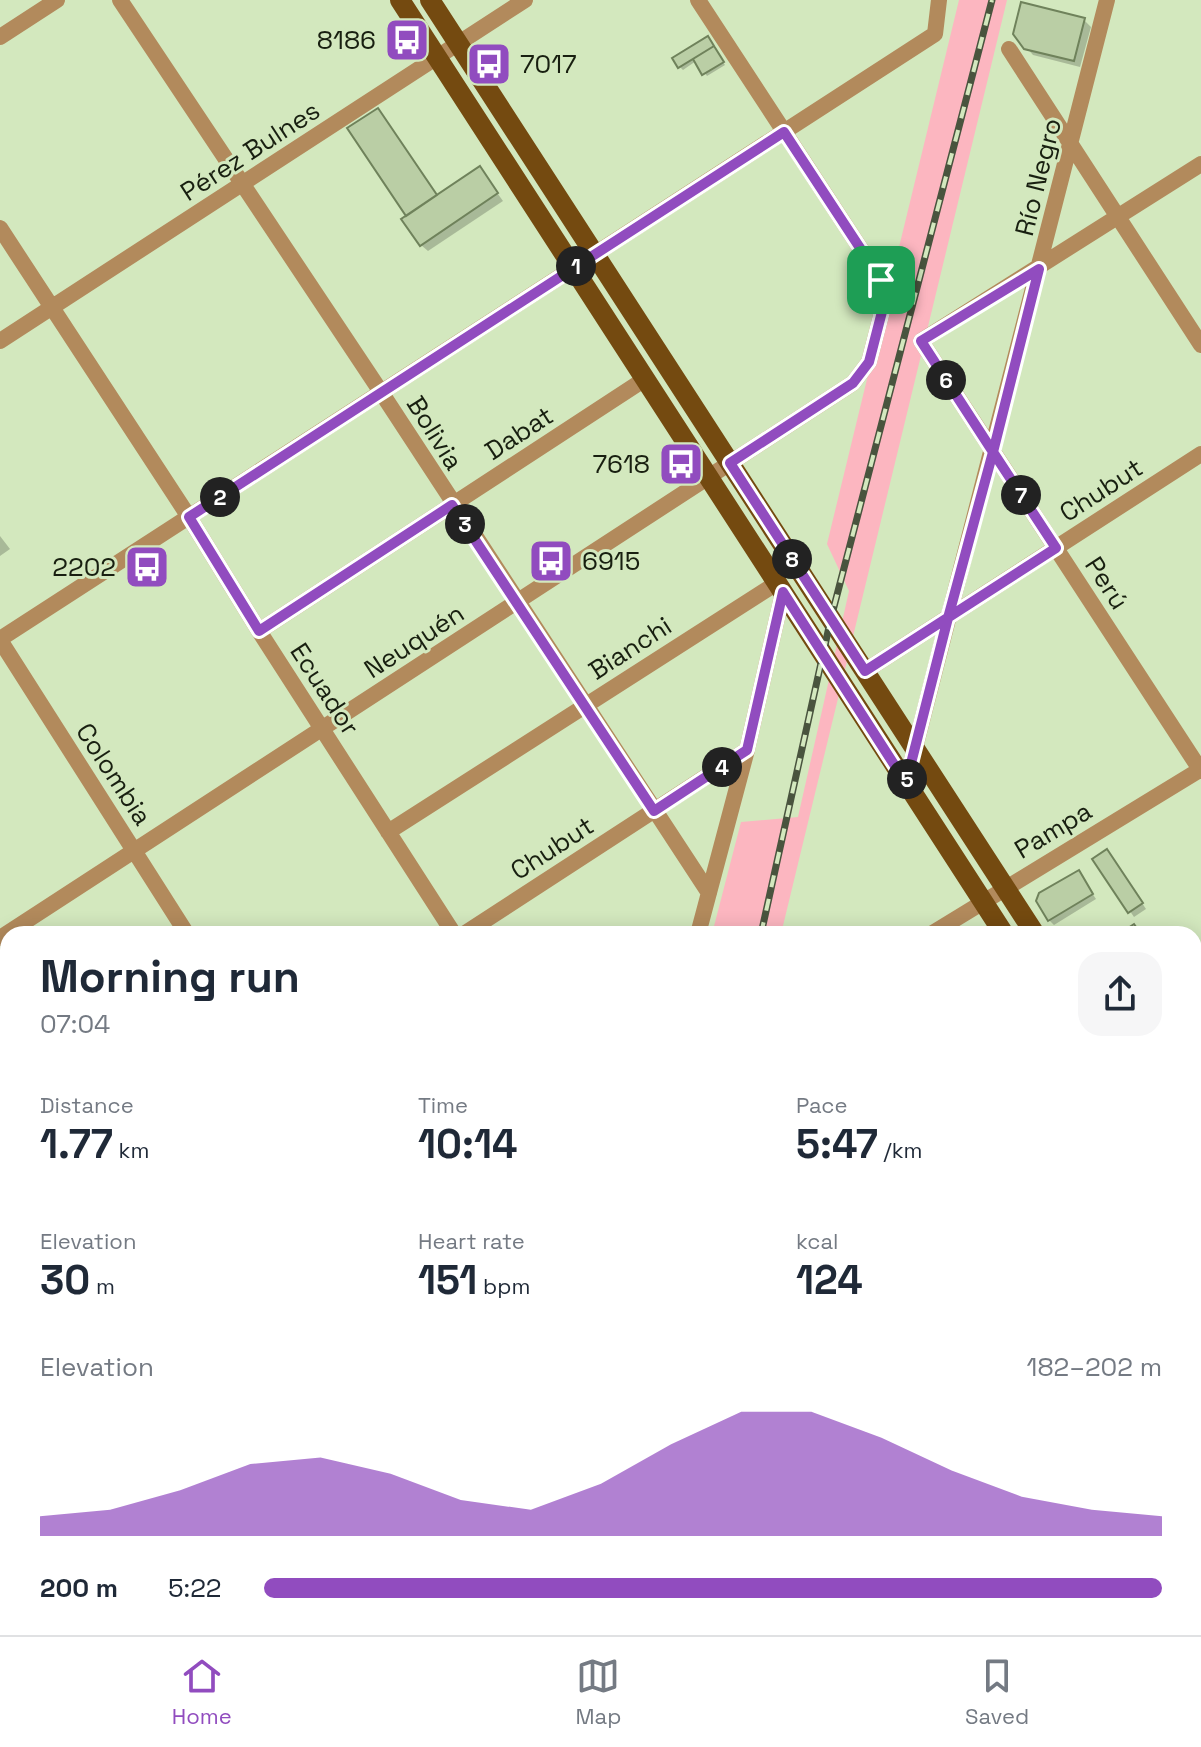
<!DOCTYPE html>
<html lang="en">
<head>
<meta charset="utf-8">
<style>
  :root { --surface:#fff; --page:#f6f6f7; --text:#1f2937; --muted:#747a83; --line:#e0e1e3; --accent:#914cbf }
  body { margin:0; font-family:"Space Grotesk",sans-serif; background:var(--page); color:var(--text); height:100vh; display:flex; flex-direction:column; font-size:30px; white-space:nowrap }
  * { box-sizing:border-box; margin:0 }
  p { font-size:26px; color:var(--muted) }
  .icon { flex:none; width:44px; height:44px; fill:none; stroke:currentColor; stroke-width:2; stroke-linecap:round; stroke-linejoin:round }
  .map { position:relative; flex:1; overflow:hidden }
  .drawer { position:absolute; left:0px; top:926px; width:1202px; height:710px; display:flex; flex-direction:column; background:var(--surface); border-radius:24px 24px 0 0; box-shadow:0 4px 20px #0003 }
  .drawer>* { flex:none }
  .pin { position:absolute; display:grid; place-items:center; width:68px; height:68px; color:#fff; margin:-34px; border-radius:16px; box-shadow:0 4px 12px #0006 }
  .km { position:absolute; width:40px; height:40px; margin:-20px; border-radius:50%; background:#222; color:#fff; font-size:22px; line-height:40px; text-align:center }
  .round { display:grid; place-items:center; flex:none; width:84px; height:84px; border-radius:24px; background:var(--page) }
  .headline { display:flex; align-items:center; justify-content:space-between; height:136px; padding:0 40px }
  h1 { font-size:44px; font-weight:700; line-height:60px }
  .figures { display:grid; grid-template-columns:repeat(3,1fr); gap:12px; height:136px; padding:8px 40px }
  .figures div { display:grid; align-content:center }
  .figures b { font-size:40px; font-weight:700 }
  .figures small { font-size:22px; font-weight:400 }
  .figures p { font-size:22px }
  .chart { height:224px; padding:16px 40px }
  .chart p { display:flex; justify-content:space-between }
  .chart svg { width:100%; height:144px; margin-top:8px; fill:var(--accent); opacity:.7 }
  ul { padding:0 40px; list-style:none; font-size:26px }
  li { display:grid; grid-template-columns:128px 96px 1fr; align-items:center; height:60px }
  li i { height:20px; border-radius:10px; background:var(--accent) }
  .menu { display:flex; justify-content:space-around; align-items:center; height:112px; border-top:2px solid var(--line); background:var(--surface); font-size:22px; color:var(--muted) }
  .menu a { display:grid; justify-items:center; gap:4px }
  .menu .current { color:var(--accent) }
  .map>svg:first-child { display:block }
  .built { fill:#c7e0ae }
  .green { fill:#fcb6c0 }
  .shadow { fill:#0003 }
  .building { fill:#bacea5; stroke:#6f825b; stroke-width:2 }
  .lines { fill:none; stroke-linecap:round; stroke-linejoin:round }
  .minor { stroke:#b28a5c; stroke-width:16 }
  .major { stroke:#744a10; stroke-width:20 }
  .highway { stroke:#56370d; stroke-width:22 }
  .rail-casing { stroke:#49543e; stroke-width:7 }
  .rail { stroke:#d3e8be; stroke-width:4; stroke-dasharray:12; stroke-linecap:butt }
  .route-casing { stroke:#fff; stroke-width:16 }
  .route { stroke:#914cbf; stroke-width:10 }
  .labels { text-anchor:middle; dominant-baseline:central; stroke-width:6; stroke-linejoin:round; paint-order:stroke }
  .poi-label { font-size:26px; fill:#181f10; stroke:#d3e8be; text-anchor:end }
  .street-label { font-size:26px; fill:#181f10; stroke:#d3e8be }
</style>
</head>
<body>
<div class="map">
<svg width="1201" height="1635" viewBox="0 0 1201 1635">
  <rect width="100%" height="100%" fill="#d3e8be"/>
  <!-- built -->
  <path class="built" d="M8,1258V1398L0,1403V1263Z"/>
  <!-- green -->
  <path class="green" d="M959,0H1007L781,934H712L741,822L798,817L849,591L827,544Z
    M8,1398V1477L0,1464V1403Z"/>
  <!-- shadow -->
  <path class="shadow" d="M1084,20L1091,27L1080,67L1033,55L1026,47Z
    M710,42L725,65L707,76L696,61L683,70L680,67L675,59Z
    M378,110L438,197L480,169L503,201L428,251L421,245L408,216Z
    M0,536L10,549L0,556Z
    M1111,856L1146,909L1134,917L1095,860Z
    M1078,872L1096,899L1054,925L1049,920Z
    M8,1354V1406L0,1411V1359Z"/>
  <!-- building -->
  <path class="building" d="M1021,2L1085,18L1074,61L1024,49L1013,34Z
    M708,36L714,46L678,68L672,58Z
    M714,46L724,62L702,75L693,59Z
    M378,108L437,195L406,216L347,128Z
    M480,166L498,193L420,246L401,219Z
    M1107,849L1143,903L1128,913L1092,859Z
    M1079,870L1093,894L1048,921L1036,901L1039,893Z
    M1134,924L1141,934H1119Z
    M8,1352V1389L0,1394V1357Z
    M498,1628H527L532,1635H503Z"/>
  <g class="lines">
    <!-- minor -->
    <path class="minor" d="M120,0L381,392L709,893
      M0,37L57,0
      M1009,49L1201,345
      M1201,164L921,341L1201,771
      M0,228L189,517L259,631L454,934
      M0,341L525,0
      M259,631L645,379
      M0,639L935,34L939,0
      M0,640L187,934
      M865,671L1201,454
      M906,783L1107,0
      M388,832L777,583
      M464,934L747,750
      M698,934L747,750L783,592
      M931,934L1201,769
      M0,938L853,383L869,362L884,304L881,280L698,0
      M1194,970L1201,966
      M0,1056L8,1068
      M0,1234L8,1229
      M0,1478L8,1491
      M0,1537L8,1531
      M98,1628L103,1635
      M363,1628L367,1635
      M914,1628L919,1635
      M609,1632L615,1628
      M160,1635L171,1628
      M704,1635L715,1628
      M1180,1635L1191,1628"/>
    <!-- major -->
    <path class="major" d="M400,0L1004,934
      M430,0L1035,934
      M1194,1180L1201,1190
      M1194,1228L1201,1239"/>
    <!-- highway -->
    <path class="highway" d="M1194,1270L1201,1266
      M1194,1298L1201,1294
      M635,1635L646,1628
      M673,1635L684,1628"/>
    <!-- rail casing -->
    <g class="rail-casing">
      <path id="rail" d="M761,934L831,618L992,0
        M576,1635L578,1628"/>
    </g>
    <!-- rail -->
    <use href="#rail" class="rail"/>
  </g>
  <g class="lines">
    <!-- route casing -->
    <g class="route-casing">
      <path id="route" d="M881,280L784,132L189,517L259,631L452,505L654,811L747,750L783,592L906,783L948,618L993,452L921,341L1039,269L993,452L1056,548L865,671L730,463L853,383L869,362L884,304L881,280"/>
    </g>
    <!-- route -->
    <use href="#route" class="route"/>
  </g>
  <!-- icons -->
  <defs>
    <g id="bus-square" transform="scale(2.3)"><rect x="-9" y="-9" width="18" height="18" rx="4" fill="#914cbf" stroke="#d3e8be"/><path d="M-5-6H5V4H4V6H2V4H-2V6H-4V4H-5ZM-3.5-4V0h7V-4ZM-3.5 1.2v1.5H-2V1.2ZM2 1.2v1.5H3.5V1.2Z" fill="#fff"/></g>
  </defs>
  <g fill-rule="evenodd">
    <use href="#bus-square" x="407" y="40"/>
    <use href="#bus-square" x="489" y="64"/>
    <use href="#bus-square" x="681" y="464"/>
    <use href="#bus-square" x="551" y="561"/>
    <use href="#bus-square" x="147" y="567"/>
  </g>
  <g class="labels">
    <!-- poi labels -->
    <g class="poi-label">
      <text x="376" y="40">8186</text>
      <text x="520" y="64" text-anchor="start">7017</text>
      <text x="650" y="464">7618</text>
      <text x="582" y="561" text-anchor="start">6915</text>
      <text x="116" y="567">2202</text>
    </g>
    <!-- street labels -->
    <g class="street-label">
      <text transform="translate(250 151) rotate(-33)">Pérez Bulnes</text>
      <text transform="translate(1038 177) rotate(-76)">Río Negro</text>
      <text transform="translate(435 433) rotate(58)">Bolivia</text>
      <text transform="translate(519 433) rotate(-33)">Dabat</text>
      <text transform="translate(1101 490) rotate(-33)">Chubut</text>
      <text transform="translate(1107 583) rotate(57)">Perú</text>
      <text transform="translate(414 641) rotate(-33)">Neuquén</text>
      <text transform="translate(630 648) rotate(-33)">Bianchi</text>
      <text transform="translate(325 689) rotate(57)">Ecuador</text>
      <text transform="translate(114 774) rotate(57)">Colombia</text>
      <text transform="translate(1053 830) rotate(-31)">Pampa</text>
      <text transform="translate(552 848) rotate(-33)">Chubut</text>
    </g>
  </g>
</svg>
<div class="pin" style="left:881px;top:280px;background:#1e9e55"><svg class="icon" aria-label="arrive" viewBox="0 0 24 24"><path d="M6 21V4h12l-3 4 3 4H6"/></svg></div>
<b class="km" style="left:576px;top:266px">1</b>
<b class="km" style="left:220px;top:497px">2</b>
<b class="km" style="left:465px;top:524px">3</b>
<b class="km" style="left:722px;top:767px">4</b>
<b class="km" style="left:907px;top:779px">5</b>
<b class="km" style="left:946px;top:380px">6</b>
<b class="km" style="left:1021px;top:495px">7</b>
<b class="km" style="left:792px;top:559px">8</b>
<section class="drawer">
<div class="headline"><div><h1>Morning run</h1><p>07:04</p></div><a class="round"><svg class="icon" aria-label="share" viewBox="0 0 24 24"><path d="M12 15V3M7 8l5-5 5 5M5 13v7h14v-7"/></svg></a></div>
<div class="figures">
<div><p>Distance</p><b>1.77<small> km</small></b></div>
<div><p>Time</p><b>10:14</b></div>
<div><p>Pace</p><b>5:47<small> /km</small></b></div>
</div>
<div class="figures">
<div><p>Elevation</p><b>30<small> m</small></b></div>
<div><p>Heart rate</p><b>151<small> bpm</small></b></div>
<div><p>kcal</p><b>124</b></div>
</div>
<div class="chart"><p><span>Elevation</span>182–202 m</p>
<svg viewBox="0 0 160 44" preserveAspectRatio="none"><path d="M0 44V38L10 36L20 30L30 22L40 20L50 25L60 33L70 36L80 28L90 16L100 6L110 6L120 14L130 24L140 32L150 36L160 38V44z"/></svg>
</div>
<ul>
<li><b>200 m</b>5:22<i style="width:100%"></i></li>
</ul>
</section>
</div>
<nav class="menu">
<a class="current"><svg class="icon" aria-label="home" viewBox="0 0 24 24"><path d="M3 11l9-7 9 7M6 9v11h12V9"/></svg>Home</a>
<a><svg class="icon" aria-label="map" viewBox="0 0 24 24"><path d="M3 6l6-2 6 2 6-2v14l-6 2-6-2-6 2zM9 4v14M15 6v14"/></svg>Map</a>
<a><svg class="icon" aria-label="saved" viewBox="0 0 24 24"><path d="M7 4h10v16l-5-4-5 4z"/></svg>Saved</a>
</nav>
</body>
</html>
